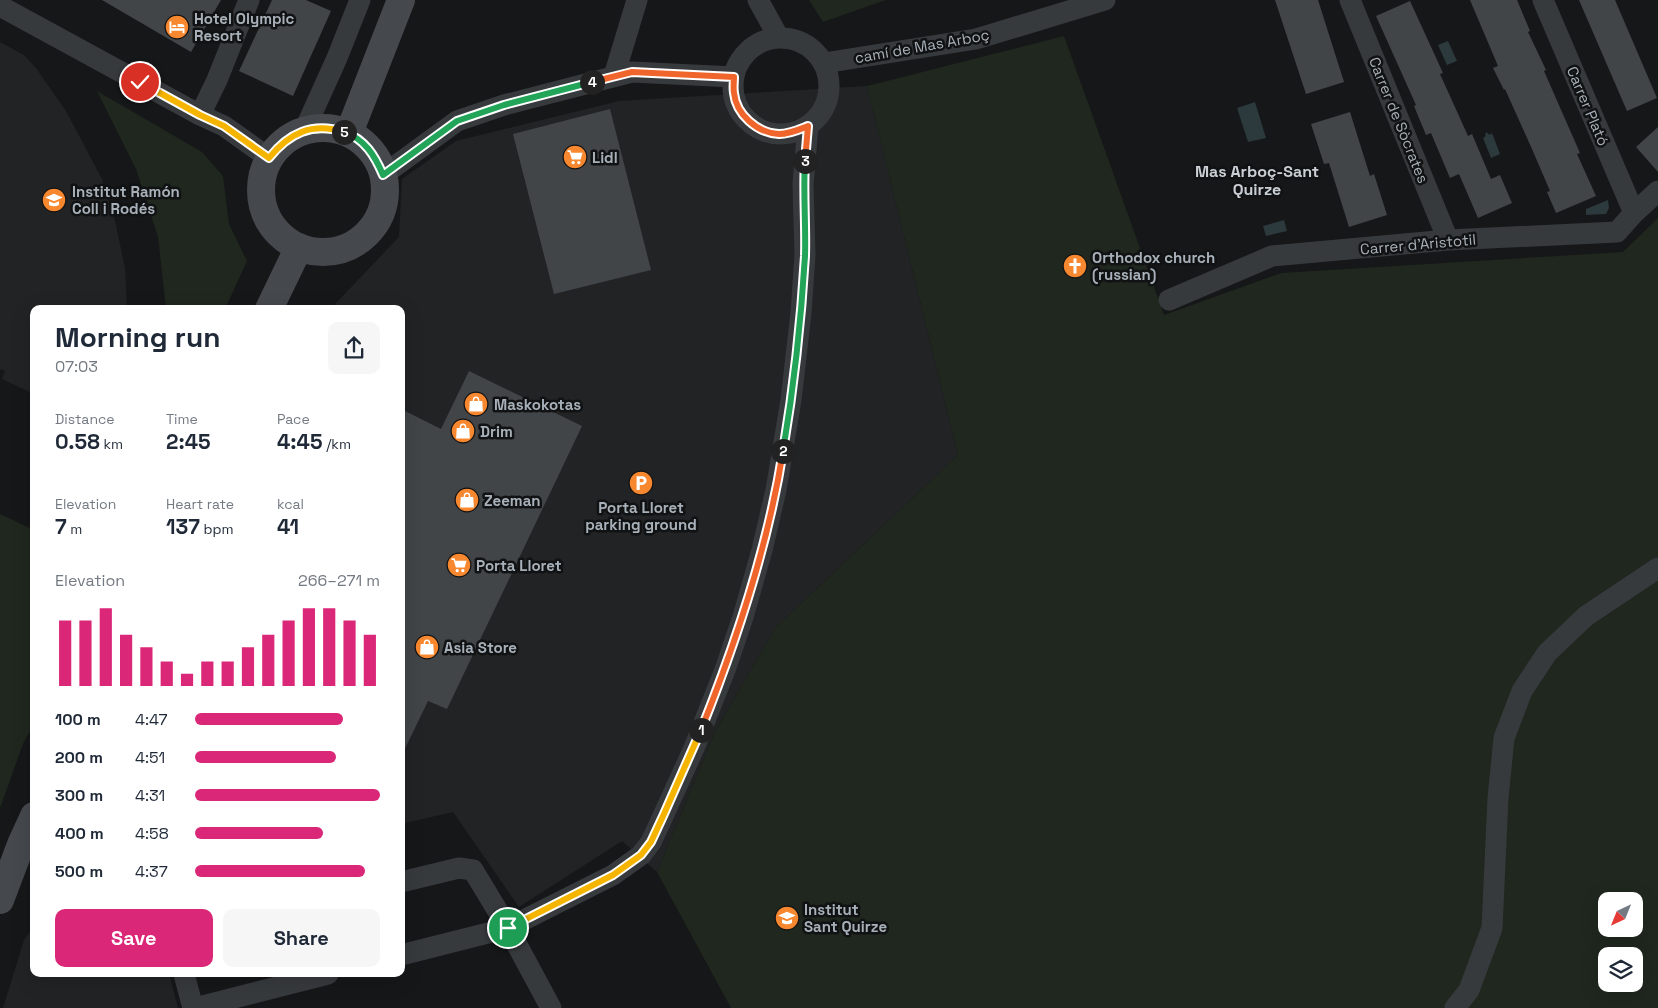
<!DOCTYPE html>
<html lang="en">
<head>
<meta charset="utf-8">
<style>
  :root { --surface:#fff; --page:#f6f6f7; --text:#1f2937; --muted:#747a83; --accent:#db2777 }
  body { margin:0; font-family:"Space Grotesk",sans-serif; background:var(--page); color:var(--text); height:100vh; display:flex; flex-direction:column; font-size:19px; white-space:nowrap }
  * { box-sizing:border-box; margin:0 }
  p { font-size:16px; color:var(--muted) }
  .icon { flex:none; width:28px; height:28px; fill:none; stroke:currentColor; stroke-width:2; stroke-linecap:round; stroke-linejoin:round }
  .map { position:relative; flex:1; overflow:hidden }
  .sheet { position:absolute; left:30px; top:305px; width:375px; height:672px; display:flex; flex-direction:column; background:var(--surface); border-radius:10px; box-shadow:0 5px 20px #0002 }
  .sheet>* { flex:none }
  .needle { width:32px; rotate:223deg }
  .fabs { position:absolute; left:1598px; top:892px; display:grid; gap:10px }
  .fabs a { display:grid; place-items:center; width:45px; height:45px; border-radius:10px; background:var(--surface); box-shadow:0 5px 20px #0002; font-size:25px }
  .pin { position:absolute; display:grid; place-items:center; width:42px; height:42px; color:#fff; margin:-21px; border:2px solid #fff; border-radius:50%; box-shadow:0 1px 5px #0007 }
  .km { position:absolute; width:25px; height:25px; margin:-12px; border-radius:50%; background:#222; color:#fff; font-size:14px; line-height:25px; text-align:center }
  .round { display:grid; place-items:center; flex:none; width:52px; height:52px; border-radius:10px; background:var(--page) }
  .summary { display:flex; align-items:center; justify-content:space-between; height:85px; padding:0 25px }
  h1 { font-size:28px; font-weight:700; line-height:38px }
  .figures { display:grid; grid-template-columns:repeat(3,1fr); gap:8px; height:85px; padding:5px 25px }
  .figures div { display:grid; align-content:center }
  .figures b { font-size:21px; font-weight:700 }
  .figures small { font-size:14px; font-weight:400 }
  .figures p { font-size:14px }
  .chart { height:140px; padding:10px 25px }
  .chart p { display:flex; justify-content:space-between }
  .chart svg { width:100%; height:90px; margin-top:5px; stroke:var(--accent); stroke-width:6 }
  .cta { display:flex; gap:10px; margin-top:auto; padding:10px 25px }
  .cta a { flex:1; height:58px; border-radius:10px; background:var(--accent); color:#fff; font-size:20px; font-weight:700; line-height:58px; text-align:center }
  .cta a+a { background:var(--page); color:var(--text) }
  ul { padding:0 25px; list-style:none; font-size:16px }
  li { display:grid; grid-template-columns:80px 60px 1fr; align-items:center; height:38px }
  li i { height:12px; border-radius:6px; background:var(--accent) }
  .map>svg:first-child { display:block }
  .built { fill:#222325 }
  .green { fill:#1f271e; fill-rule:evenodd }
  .water { fill:#2c393d }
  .building { fill:#424548 }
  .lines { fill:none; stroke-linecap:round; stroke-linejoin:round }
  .minor { stroke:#373a3d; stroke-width:21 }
  .secondary { stroke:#45494e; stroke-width:28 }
  .split-1-casing { stroke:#fff; stroke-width:10 }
  .split-2-casing { stroke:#fff; stroke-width:10 }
  .split-3-casing { stroke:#fff; stroke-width:10 }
  .split-4-casing { stroke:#fff; stroke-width:10 }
  .split-5-casing { stroke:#fff; stroke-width:10 }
  .split-6-casing { stroke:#fff; stroke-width:10 }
  .split-1 { stroke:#f5b400; stroke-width:6 }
  .split-2 { stroke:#f0652b; stroke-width:6 }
  .split-3 { stroke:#22a559; stroke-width:6 }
  .split-4 { stroke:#f0652b; stroke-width:6 }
  .split-5 { stroke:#22a559; stroke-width:6 }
  .split-6 { stroke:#f5b400; stroke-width:6 }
  .labels { text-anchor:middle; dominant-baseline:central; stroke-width:5; stroke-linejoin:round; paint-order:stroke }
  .poi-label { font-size:15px; font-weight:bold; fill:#a8b1b9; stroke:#111213; text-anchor:start }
  .street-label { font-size:15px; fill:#a8b1b9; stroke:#111213 }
  .neighbourhood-label { font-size:16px; font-weight:bold; fill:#c9cfd5; stroke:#111213 }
</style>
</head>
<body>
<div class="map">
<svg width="1658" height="1008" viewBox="0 0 1658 1008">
  <rect width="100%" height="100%" fill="#161718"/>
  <!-- built -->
  <path class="built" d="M0,42L24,55L36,68L66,111L102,179L115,221L125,268L127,309H34V394L2,379L5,371L1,369L0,371Z
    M867,86L958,455L776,627L716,730L657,872L622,841L519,907L453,812L401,824V309H333L336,303L399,237L402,179L456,141L619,101Z
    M34,926V974H169L178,1008H3L24,940Z"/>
  <!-- green -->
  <path class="green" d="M809,0H886L823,22Z
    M1064,36L1164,315L1281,273L1623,252L1658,218V1008H731L657,872L716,730L776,627L958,455L867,86ZM1606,901H1634V929H1606ZM1606,956H1634V984H1606Z
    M97,91L202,152L223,176L229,224L247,261L225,309H166L158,237L136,169Z
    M0,514L34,530V723L23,744L0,808Z"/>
  <!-- water -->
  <path class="water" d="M1448,41L1457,61L1447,65L1438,45Z
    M1255,102L1266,138L1248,142L1237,108Z
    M1486,132L1490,135L1492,133L1500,154L1491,158L1483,138L1485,137Z
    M1608,200L1609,208L1606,214L1586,215V209Z
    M1284,220L1287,231L1266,236L1263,226Z"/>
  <!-- building -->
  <path class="building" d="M102,0H221L191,52Z
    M272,0H306L331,11L293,96L239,71Z
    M1275,0H1318L1344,82L1306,94Z
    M1470,0H1517L1530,31L1528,32L1546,70L1544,71L1580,153L1577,154L1596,196L1556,213L1547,192L1550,191L1532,149L1505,89L1504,90L1493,68L1498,66Z
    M1579,0H1615L1657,98L1627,111Z
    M1410,1L1443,73L1440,74L1468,136L1472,134L1491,179L1500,175L1512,203L1478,218L1459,174L1450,178L1431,133L1426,135L1414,106L1416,105L1376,16Z
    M610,109L651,270L554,294L513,134Z
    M1350,112L1370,176L1374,174L1387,215L1349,227L1329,163L1324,164L1311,124Z
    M1658,127V172L1636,147Z
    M469,371L582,426L447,709L428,701L401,757V409L441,429Z"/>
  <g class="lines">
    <!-- minor -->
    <path class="minor" d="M758,0L779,38
      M1350,0L1448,240
      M1543,0L1634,213
      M0,6L200,115L224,126L269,158
      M733 86a48 48 0 1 1 96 0a48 48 0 1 1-96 0Z
      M824,63L976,39L1105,0
      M614,76L637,0
      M200,115L217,80L249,0
      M304,131L337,58L360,0
      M383,175L457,121L504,105L632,72L734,77
      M1169,300L1272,256L1448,240L1617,232L1634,213L1658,191
      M401,882L459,868L473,870L508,928L551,1008
      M401,955L508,928L613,875L641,855L651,842L664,814L694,748L725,670L743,617L762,550L776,490L791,400L801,313L805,255L803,184L808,126
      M184,974L193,1008
      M195,1008L328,974
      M1455,1008L1469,990L1492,928L1498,798L1504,738L1522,691L1547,653L1586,616L1658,568"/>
    <!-- secondary -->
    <path class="secondary" d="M261 190a62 62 0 1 1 124 0a62 62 0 1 1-124 0Z
      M349,133L401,0
      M269,309L299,247
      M0,900L22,842L34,816"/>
  </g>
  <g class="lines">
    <!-- split-1 casing -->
    <g class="split-1-casing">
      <path id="split-1" d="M508,928L613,875L641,855L651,842L664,814L701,730"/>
    </g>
    <!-- split-2 casing -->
    <g class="split-2-casing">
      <path id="split-2" d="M701,730C737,640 768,547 783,451"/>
    </g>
    <!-- split-3 casing -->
    <g class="split-3-casing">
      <path id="split-3" d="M783,451C794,386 801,322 805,256C806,224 803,193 805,161"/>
    </g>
    <!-- split-4 casing -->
    <g class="split-4-casing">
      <path id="split-4" d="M592,82L632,72L734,77C734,82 733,88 734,93C736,114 757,133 779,134C790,134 798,130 808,126L805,161"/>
    </g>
    <!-- split-5 casing -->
    <g class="split-5-casing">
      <path id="split-5" d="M344,132C365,139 375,156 383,175L457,121L504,105L592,82"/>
    </g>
    <!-- split-6 casing -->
    <g class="split-6-casing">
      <path id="split-6" d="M140,82L200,115L224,126L269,158C289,133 312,122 344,132"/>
    </g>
    <!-- split-1 -->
    <use href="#split-1" class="split-1"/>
    <!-- split-2 -->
    <use href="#split-2" class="split-2"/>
    <!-- split-3 -->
    <use href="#split-3" class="split-3"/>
    <!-- split-4 -->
    <use href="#split-4" class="split-4"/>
    <!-- split-5 -->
    <use href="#split-5" class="split-5"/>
    <!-- split-6 -->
    <use href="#split-6" class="split-6"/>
  </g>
  <!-- icons -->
  <defs>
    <g id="hotel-disc" transform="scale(1.25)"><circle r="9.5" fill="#f8882f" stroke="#111213"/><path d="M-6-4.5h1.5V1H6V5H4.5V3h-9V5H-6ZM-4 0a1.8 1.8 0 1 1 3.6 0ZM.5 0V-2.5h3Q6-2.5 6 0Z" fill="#fff"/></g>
    <g id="supermarket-disc" transform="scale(1.25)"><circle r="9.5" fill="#f8882f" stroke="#111213"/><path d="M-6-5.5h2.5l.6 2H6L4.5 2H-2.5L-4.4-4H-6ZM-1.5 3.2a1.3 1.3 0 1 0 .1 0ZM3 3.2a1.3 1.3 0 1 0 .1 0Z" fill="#fff"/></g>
    <g id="school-disc" transform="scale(1.25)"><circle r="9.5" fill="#f8882f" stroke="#111213"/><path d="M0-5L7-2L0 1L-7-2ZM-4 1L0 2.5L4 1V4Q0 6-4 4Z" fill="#fff"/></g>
    <g id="church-disc" transform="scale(1.25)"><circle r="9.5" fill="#f8882f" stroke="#111213"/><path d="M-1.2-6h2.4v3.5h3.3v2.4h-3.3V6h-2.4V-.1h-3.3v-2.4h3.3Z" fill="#fff"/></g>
    <g id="shop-disc" transform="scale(1.25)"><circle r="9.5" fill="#f8882f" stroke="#111213"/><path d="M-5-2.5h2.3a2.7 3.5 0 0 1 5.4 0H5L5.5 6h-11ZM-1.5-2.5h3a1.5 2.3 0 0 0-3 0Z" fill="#fff"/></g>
    <g id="parking-disc" transform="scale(1.25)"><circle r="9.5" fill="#f8882f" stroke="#111213"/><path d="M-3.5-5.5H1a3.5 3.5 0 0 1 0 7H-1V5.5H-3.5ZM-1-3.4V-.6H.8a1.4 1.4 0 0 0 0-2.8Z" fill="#fff"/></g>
  </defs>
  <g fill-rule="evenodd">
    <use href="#hotel-disc" x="177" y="27"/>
    <use href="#supermarket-disc" x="575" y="157"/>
    <use href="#school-disc" x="54" y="200"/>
    <use href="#church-disc" x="1075" y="266"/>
    <use href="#shop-disc" x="476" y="404"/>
    <use href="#shop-disc" x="463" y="431"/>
    <use href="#parking-disc" x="641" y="483"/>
    <use href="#shop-disc" x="467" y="500"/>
    <use href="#supermarket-disc" x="459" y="565"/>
    <use href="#shop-disc" x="427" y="647"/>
    <use href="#school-disc" x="787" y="918"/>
  </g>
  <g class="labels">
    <!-- poi labels -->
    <g class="poi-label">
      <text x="194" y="18">Hotel Olympic<tspan x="194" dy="17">Resort</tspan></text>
      <text x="592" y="157">Lidl</text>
      <text x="72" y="191">Institut Ramón<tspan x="72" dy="17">Coll i Rodés</tspan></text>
      <text x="1092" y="257">Orthodox church<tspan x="1092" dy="17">(russian)</tspan></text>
      <text x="494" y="404">Maskokotas</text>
      <text x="480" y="431">Drim</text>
      <text x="484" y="500">Zeeman</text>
      <text x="641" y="507" text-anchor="middle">Porta Lloret<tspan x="641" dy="17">parking ground</tspan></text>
      <text x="476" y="565">Porta Lloret</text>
      <text x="444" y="647">Asia Store</text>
      <text x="804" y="909">Institut<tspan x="804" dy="17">Sant Quirze</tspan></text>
    </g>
    <!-- street labels -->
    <g class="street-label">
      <text transform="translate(922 46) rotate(-10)">camí de Mas Arboç</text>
      <text transform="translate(1588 106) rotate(67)">Carrer Plató</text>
      <text transform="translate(1399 120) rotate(68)">Carrer de Sòcrates</text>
      <text transform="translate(1418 244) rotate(-5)">Carrer d'Aristotil</text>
    </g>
    <!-- neighbourhood labels -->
    <g class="neighbourhood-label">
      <text x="1257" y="171">Mas Arboç-Sant<tspan x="1257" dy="18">Quirze</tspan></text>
    </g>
  </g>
</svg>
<div class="fabs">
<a><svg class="needle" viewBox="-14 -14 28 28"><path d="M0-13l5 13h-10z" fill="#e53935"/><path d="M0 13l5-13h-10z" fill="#747a83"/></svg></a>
<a><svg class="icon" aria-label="layers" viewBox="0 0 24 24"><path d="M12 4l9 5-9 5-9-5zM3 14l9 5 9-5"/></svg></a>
</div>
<div class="pin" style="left:508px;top:928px;background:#1e9e55"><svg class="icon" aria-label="arrive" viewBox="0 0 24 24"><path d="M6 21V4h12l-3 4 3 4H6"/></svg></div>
<div class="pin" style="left:140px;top:82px;background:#d93025"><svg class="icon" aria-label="check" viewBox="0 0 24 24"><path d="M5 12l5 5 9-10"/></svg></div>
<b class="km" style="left:701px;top:730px">1</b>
<b class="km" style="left:783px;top:451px">2</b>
<b class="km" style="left:805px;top:161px">3</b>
<b class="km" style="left:592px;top:82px">4</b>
<b class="km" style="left:344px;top:132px">5</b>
<section class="sheet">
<div class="summary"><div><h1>Morning run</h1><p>07:03</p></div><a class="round"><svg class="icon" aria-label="share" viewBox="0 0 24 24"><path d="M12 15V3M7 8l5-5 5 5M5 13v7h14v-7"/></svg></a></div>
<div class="figures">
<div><p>Distance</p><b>0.58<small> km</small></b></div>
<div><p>Time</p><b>2:45</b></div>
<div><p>Pace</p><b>4:45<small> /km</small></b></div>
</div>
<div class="figures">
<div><p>Elevation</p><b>7<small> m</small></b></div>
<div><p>Heart rate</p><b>137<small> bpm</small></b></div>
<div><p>kcal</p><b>41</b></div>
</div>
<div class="chart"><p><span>Elevation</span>266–271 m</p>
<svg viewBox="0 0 160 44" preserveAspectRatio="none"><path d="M5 44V12M15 44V12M25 44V6M35 44V19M45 44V25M55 44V32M65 44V38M75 44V32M85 44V32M95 44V25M105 44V19M115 44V12M125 44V6M135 44V6M145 44V12M155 44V19"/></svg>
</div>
<ul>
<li><b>100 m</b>4:47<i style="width:80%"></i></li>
<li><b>200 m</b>4:51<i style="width:76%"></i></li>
<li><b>300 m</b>4:31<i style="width:100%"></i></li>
<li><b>400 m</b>4:58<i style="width:69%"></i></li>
<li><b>500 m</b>4:37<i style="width:92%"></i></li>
</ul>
<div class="cta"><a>Save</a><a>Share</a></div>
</section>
</div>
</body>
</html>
